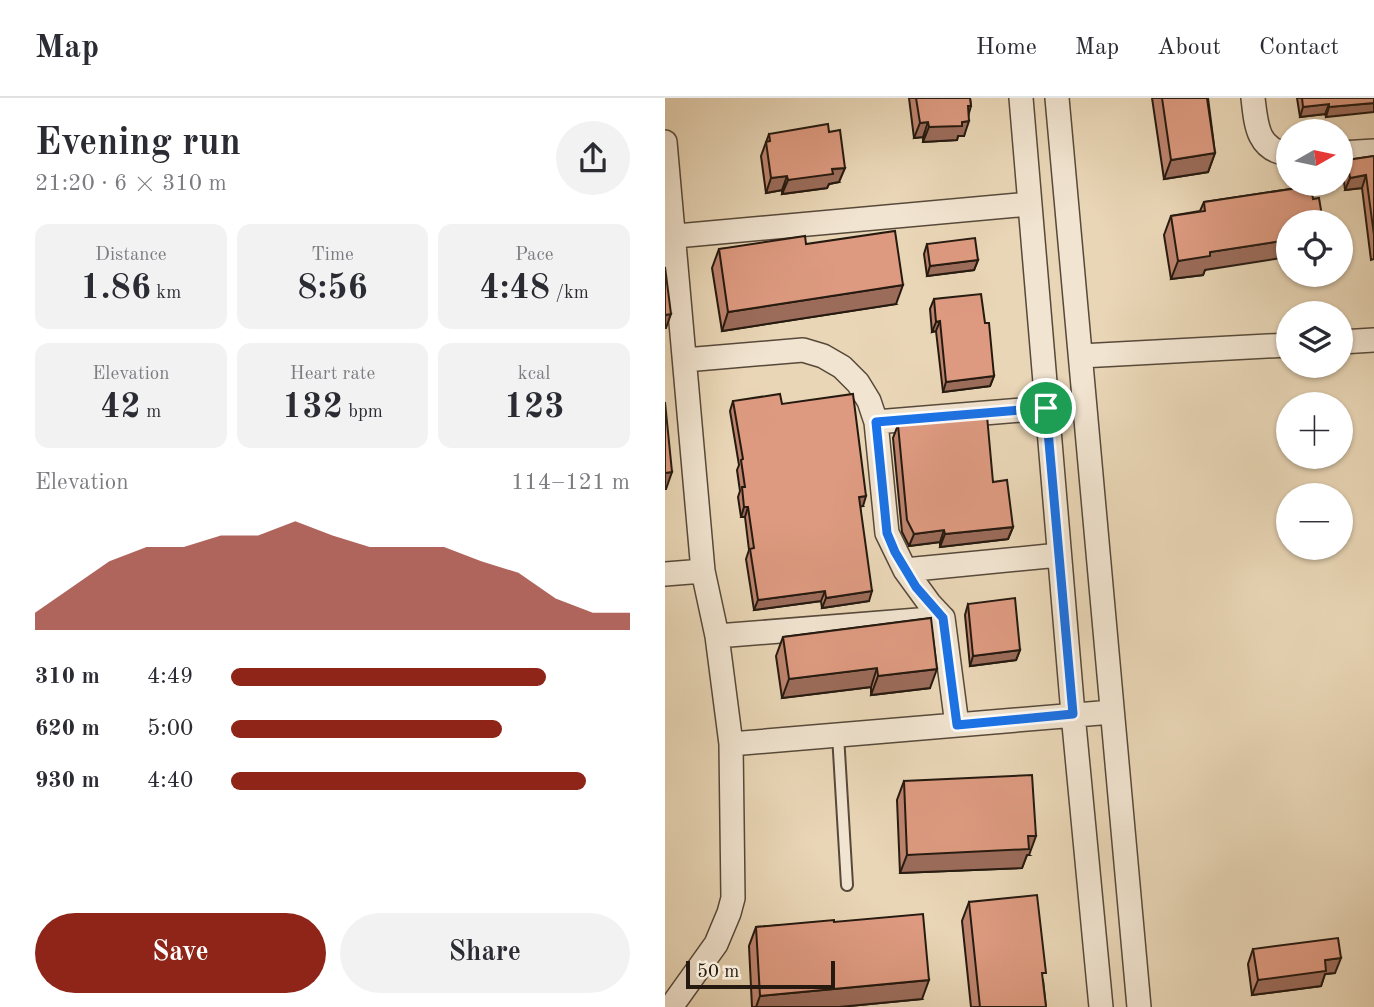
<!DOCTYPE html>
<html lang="en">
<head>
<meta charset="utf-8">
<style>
  :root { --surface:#fff; --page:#f2f2f3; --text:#2b2b33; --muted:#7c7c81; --line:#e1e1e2; --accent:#8f2418 }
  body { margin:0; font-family:"Old Standard TT",serif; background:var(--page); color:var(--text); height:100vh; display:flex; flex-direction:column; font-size:26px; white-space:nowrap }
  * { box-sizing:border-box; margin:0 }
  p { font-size:23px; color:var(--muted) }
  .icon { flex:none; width:38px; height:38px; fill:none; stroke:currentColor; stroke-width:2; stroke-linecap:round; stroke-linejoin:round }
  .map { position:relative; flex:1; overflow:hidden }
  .drawer { display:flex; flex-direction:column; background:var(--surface); width:665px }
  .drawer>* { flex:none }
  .needle { width:46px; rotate:81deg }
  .fabs { position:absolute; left:611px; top:21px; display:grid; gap:14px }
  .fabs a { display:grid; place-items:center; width:77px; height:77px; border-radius:50%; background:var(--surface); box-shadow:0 2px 5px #0004; font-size:35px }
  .scale { position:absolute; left:21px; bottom:18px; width:149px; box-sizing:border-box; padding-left:7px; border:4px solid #261a10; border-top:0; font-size:19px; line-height:24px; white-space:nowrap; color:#261a10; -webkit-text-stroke:5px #f1e4d0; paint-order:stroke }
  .pin { position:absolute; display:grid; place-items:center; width:60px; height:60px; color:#fff; margin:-30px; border:4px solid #fff; border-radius:50%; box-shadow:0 2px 7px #0007 }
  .round { display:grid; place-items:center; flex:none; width:74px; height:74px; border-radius:37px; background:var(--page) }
  .headline { display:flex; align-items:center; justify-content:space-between; height:119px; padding:0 35px }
  h1 { font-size:38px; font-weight:700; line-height:52px }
  .metrics { display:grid; grid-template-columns:repeat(3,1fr); gap:10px; height:119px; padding:7px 35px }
  .metrics div { display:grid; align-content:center; border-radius:14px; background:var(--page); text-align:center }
  .metrics b { font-size:35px; font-weight:700 }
  .metrics small { font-size:19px; font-weight:400 }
  .metrics p { font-size:19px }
  .chart { height:196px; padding:14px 35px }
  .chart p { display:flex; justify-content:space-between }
  .chart svg { width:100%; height:126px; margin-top:7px; fill:var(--accent); opacity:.7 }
  .button { display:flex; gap:14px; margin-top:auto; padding:14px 35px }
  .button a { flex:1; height:80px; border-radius:42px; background:var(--accent); color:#fff; font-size:28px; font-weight:700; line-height:80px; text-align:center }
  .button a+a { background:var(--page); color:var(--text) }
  ul { padding:0 35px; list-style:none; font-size:23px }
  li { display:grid; grid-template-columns:112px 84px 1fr; align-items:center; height:52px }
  li i { height:18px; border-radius:9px; background:var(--accent) }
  header { display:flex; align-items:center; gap:42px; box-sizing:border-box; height:98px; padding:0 35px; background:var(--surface); border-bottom:2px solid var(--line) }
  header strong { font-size:33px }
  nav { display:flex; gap:38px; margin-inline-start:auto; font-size:24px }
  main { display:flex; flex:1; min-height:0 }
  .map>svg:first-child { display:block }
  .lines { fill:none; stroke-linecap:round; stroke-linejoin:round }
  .service-casing { stroke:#57493a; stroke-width:14 }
  .minor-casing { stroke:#57493a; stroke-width:26 }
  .service { stroke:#f1e4d0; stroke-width:10 }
  .minor { stroke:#f1e4d0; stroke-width:23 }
  .wall { fill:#be846e; stroke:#261a10; stroke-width:2 }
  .shaded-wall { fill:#9b6c5a; stroke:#261a10; stroke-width:2 }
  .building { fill:#dd9a80; stroke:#261a10; stroke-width:2 }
  .route-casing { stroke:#fff; stroke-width:14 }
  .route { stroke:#1a73e8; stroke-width:9 }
</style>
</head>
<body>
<header>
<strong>Map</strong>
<nav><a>Home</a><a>Map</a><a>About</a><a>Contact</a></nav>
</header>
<main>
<section class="drawer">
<div class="headline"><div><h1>Evening run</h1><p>21:20 · 6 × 310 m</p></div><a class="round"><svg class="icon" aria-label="share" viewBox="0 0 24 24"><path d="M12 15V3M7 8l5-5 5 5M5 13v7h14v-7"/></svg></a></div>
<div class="metrics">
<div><p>Distance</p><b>1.86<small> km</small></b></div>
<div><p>Time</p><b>8:56</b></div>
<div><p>Pace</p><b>4:48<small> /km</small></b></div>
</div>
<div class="metrics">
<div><p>Elevation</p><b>42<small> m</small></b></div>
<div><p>Heart rate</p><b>132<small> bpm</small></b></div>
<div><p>kcal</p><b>123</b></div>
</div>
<div class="chart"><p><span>Elevation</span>114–121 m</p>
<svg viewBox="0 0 160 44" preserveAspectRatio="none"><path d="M0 44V38L10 29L20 20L30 15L40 15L50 11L60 11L70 6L80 11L90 15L100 15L110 15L120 20L130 24L140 33L150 38L160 38V44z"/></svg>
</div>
<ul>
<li><b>310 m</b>4:49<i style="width:79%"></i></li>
<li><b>620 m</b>5:00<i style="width:68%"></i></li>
<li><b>930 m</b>4:40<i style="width:89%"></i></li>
</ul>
<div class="button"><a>Save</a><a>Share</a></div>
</section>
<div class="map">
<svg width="709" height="909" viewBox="0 0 709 909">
  <rect width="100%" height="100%" fill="#e9d6b6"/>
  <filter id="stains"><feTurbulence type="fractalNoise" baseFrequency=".00286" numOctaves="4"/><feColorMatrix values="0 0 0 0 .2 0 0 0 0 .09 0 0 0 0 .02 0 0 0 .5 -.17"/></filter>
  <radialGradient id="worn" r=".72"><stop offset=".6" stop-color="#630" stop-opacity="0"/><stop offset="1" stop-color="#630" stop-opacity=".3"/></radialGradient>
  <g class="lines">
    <!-- service casing -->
    <g class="service-casing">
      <path id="service" d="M173,637L182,787"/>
    </g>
    <!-- minor casing -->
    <g class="minor-casing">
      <path id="minor" d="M356,0L408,616L436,909
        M392,0L474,909
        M588,0C591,26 592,52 623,56
        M0,44L38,473L52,538L66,646L68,800L64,815L51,846L6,909
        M676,55L709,53
        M0,139L364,106
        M676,244L709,242
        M416,258L623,247
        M20,262L138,252L158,258L177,269L193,285L204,303L211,324L222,435L240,472L264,505L278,520L292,627
        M211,324L381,310
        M240,472L394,457
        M0,476L38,473
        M52,538L278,520
        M66,646L447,614"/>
    </g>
    <!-- service -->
    <use href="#service" class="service"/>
    <!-- minor -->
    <use href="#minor" class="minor"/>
  </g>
  <!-- wall -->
  <path class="wall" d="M244,0H305L306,8L304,15L299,38H293L292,42L258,44V39L249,40Z
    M487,0H543L550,55L543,74L499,81Z
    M632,0H709L661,19L660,16L635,19Z
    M104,36L174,84L164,86L162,90L117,96V92L101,95L96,58Z
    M709,58V161L706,162L697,90L680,92L678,75L682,62Z
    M646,88L540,172L538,177L506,181L499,137L506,118L535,113L539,104Z
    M141,146L231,206L57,233L47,170L54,151Z
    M262,146L313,162L309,172L262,178L259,156Z
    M269,201L320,225L329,278L325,288L278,294L271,233L267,234L265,211Z
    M68,303L117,306L198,408H195L204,503L157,510L156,503L89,512L81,461L84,452L80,419H76L73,399L75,393L72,372L74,367L65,313Z
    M233,327L328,384L348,429L343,441L275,449V444L244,448L237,434L228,340Z
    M303,506L355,552L351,562L305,568L300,517Z
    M266,520L265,590L206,597V589L117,600L111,558L118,539Z
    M239,683L364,757H362L357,770L235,775L232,702Z
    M304,804L378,882L381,909H306L297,823Z
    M169,824L257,901L174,909H87L84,848L91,829Z
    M588,851L670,875L660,876L656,888L587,897L583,866Z"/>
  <!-- shaded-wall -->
  <path class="shaded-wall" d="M709,5V14L661,19L664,9Z
    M664,6L660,16L635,19L638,9Z
    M304,23L299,38H293L292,42L258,44L264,29Z
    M263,24L258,39L249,40L255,25Z
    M550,55L543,74L499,81L506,62Z
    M180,70L174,84L164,86L162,90L117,96L123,82L167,71Z
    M701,77L697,90L680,92L685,80Z
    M122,78L117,92L101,95L106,80Z
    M623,142V159L540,172L538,177L506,181L513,163L545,154Z
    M313,162L309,172L262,178L265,168Z
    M238,187L231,206L57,233L63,214Z
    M6,216L1,230H0V217Z
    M275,223L271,233L267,234L271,224Z
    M329,278L325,288L278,294L281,284Z
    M7,374L1,391H0V375Z
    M201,398L198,408L191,409L194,399Z
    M79,409H83L80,419H76Z
    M348,429L343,441L275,449L280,436Z
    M279,432L275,444L244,448L249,436Z
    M160,493L156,503L89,512L93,502Z
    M207,493L204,503L157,510L161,500Z
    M355,552L351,562L305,568L308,558Z
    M212,570L206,589L117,600L124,581Z
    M272,571L265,590L206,597L213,578Z
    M363,738H371L364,757H362L357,770L235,775L242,757Z
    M676,860L670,875L660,876L656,888L587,897L593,882L660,862Z
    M264,882L257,901L174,909H91L95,898Z"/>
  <!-- building -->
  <path class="building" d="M251,0H305L306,8H303L304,23L297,24V28L264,29L263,24L255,25Z
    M497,0H542L550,55L506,62Z
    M637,0H709V5L664,9V6L638,9Z
    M163,26L164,34L175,32L180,70L167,71L168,76L123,82L122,78L106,80L101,44L105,43L104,36Z
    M709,58V137L701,77L685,80L682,62Z
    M646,88L648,101L654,100L658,124H623V142L545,154V158L513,163L506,118L540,113L539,104Z
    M230,133L238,187L63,214L54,151L140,138L141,146Z
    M310,140L313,162L265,168L262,146Z
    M0,169L6,216L0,217Z
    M316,196L320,225H324L329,278L281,284L275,223L271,224L269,201Z
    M115,296L117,306L188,296L201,398L194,399L207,493L161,500L160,493L93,502L85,451L89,450L83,409H79L77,389H80L76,362L78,361L68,303Z
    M0,304L7,374L0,375Z
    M322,318L328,384L342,382L348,429L280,436L279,432L249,436L242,422L233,327Z
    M350,500L355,552L308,558L303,506Z
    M266,520L272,571L213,578L212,570L124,581L118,539Z
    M367,677L371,738H363L364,751L242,757L239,683Z
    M372,797L381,875H377L381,909H315L304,804Z
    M258,816L264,882L95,898L91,829L169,822V824Z
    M673,840L676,860L660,862L661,873L593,882L588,851Z"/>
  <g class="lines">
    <!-- route casing -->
    <g class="route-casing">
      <path id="route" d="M381,310L408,616L292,627L278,520L251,489L230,454L222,435L211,324Z"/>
    </g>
    <!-- route -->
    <use href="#route" class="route"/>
  </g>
  <rect width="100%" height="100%" filter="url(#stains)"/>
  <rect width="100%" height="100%" fill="url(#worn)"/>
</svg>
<div class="fabs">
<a><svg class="needle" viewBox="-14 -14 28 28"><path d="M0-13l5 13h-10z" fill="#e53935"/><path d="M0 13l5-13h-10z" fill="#7c7c81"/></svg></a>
<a><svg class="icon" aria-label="locate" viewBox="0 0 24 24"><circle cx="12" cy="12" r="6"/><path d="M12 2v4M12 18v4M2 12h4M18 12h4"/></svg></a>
<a><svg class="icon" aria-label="layers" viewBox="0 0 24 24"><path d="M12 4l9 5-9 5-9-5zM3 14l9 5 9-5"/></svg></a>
<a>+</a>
<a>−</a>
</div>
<div class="scale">50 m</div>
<div class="pin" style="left:381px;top:310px;background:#1e9e55"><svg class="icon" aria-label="arrive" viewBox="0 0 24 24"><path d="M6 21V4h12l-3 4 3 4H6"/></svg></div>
</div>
</main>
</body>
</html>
